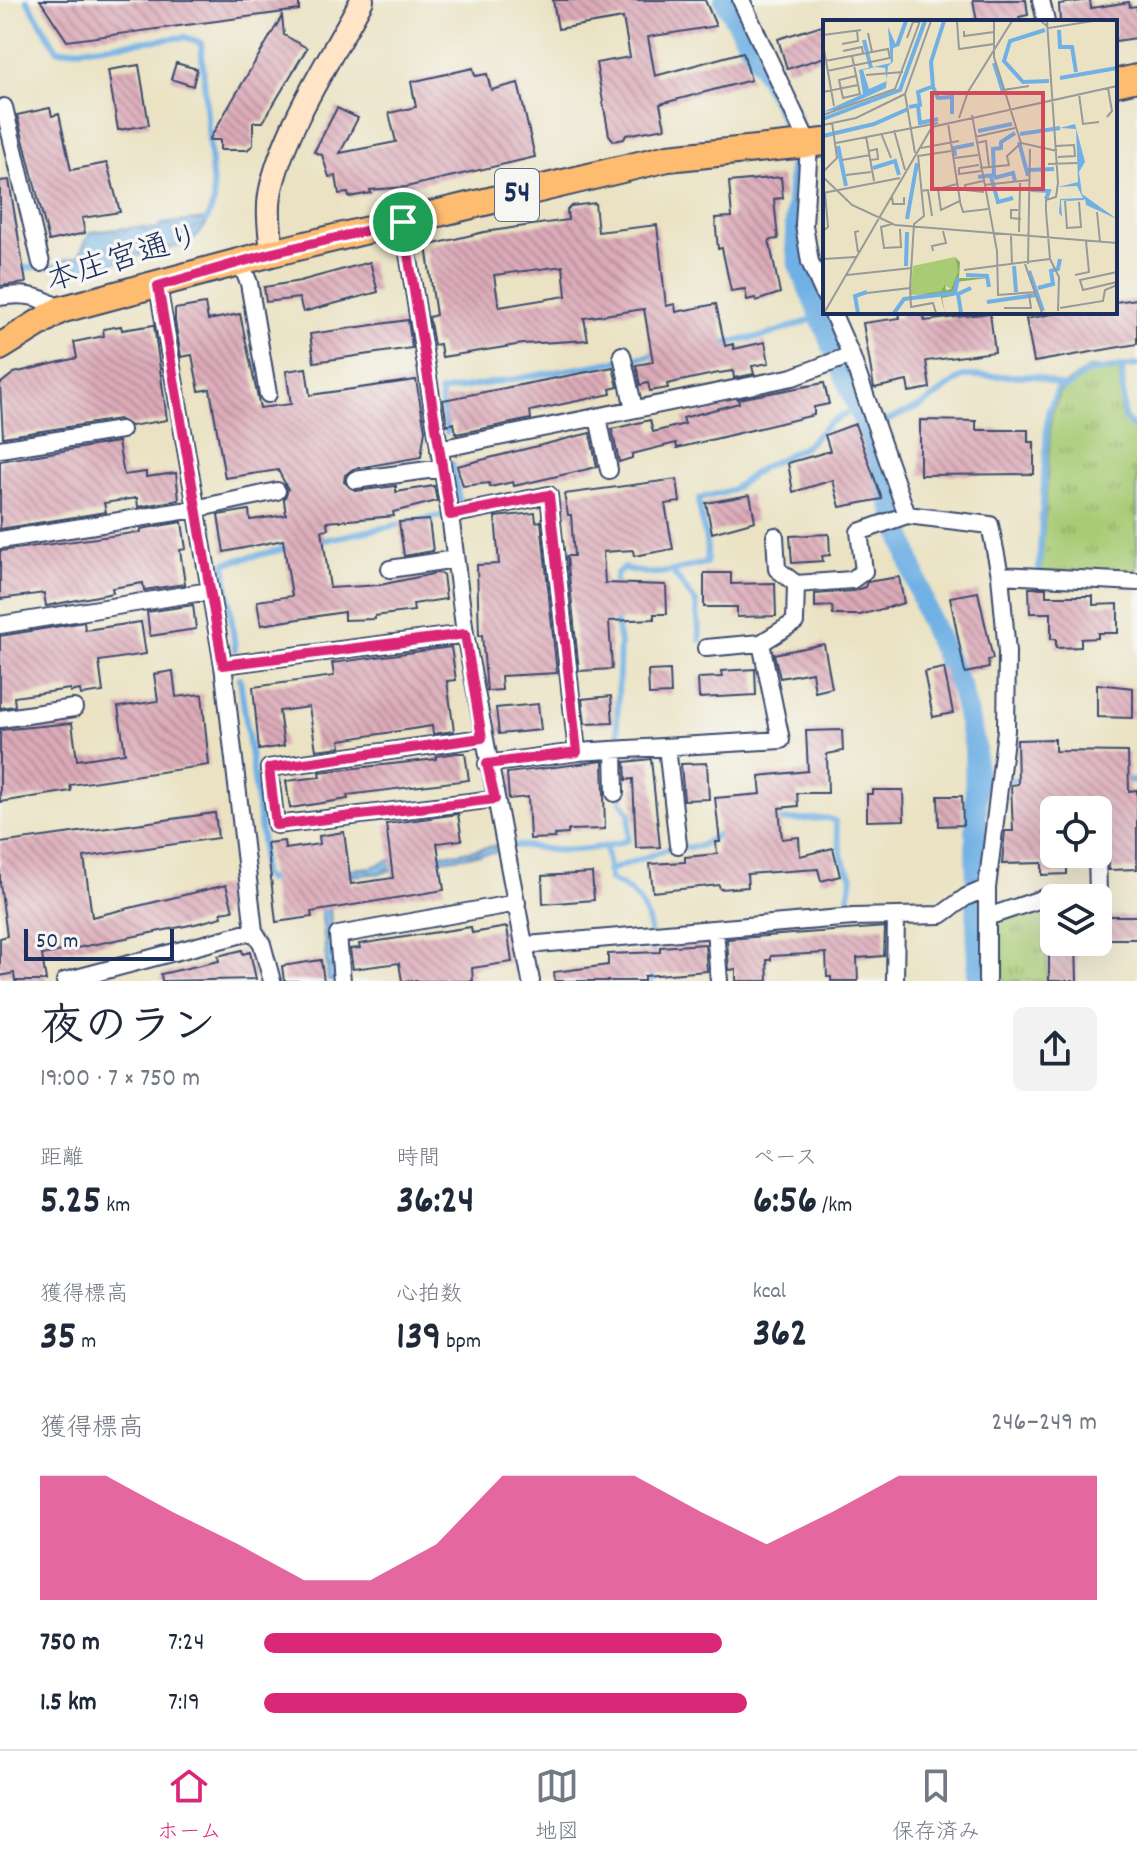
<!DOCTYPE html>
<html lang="ja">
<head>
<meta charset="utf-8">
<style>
  :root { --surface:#fff; --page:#f2f2f3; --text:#1f2937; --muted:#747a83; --line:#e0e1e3; --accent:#db2777 }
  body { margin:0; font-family:Dekko,"Klee One",sans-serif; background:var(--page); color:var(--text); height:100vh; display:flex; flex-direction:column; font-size:30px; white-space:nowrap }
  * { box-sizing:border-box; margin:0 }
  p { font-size:26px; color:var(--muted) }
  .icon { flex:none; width:44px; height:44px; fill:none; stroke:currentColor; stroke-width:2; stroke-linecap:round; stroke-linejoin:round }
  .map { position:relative; height:981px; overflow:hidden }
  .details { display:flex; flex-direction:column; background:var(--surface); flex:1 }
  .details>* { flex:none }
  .controls { position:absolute; left:1040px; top:796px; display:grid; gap:16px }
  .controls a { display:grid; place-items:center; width:72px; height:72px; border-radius:12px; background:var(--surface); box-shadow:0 8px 32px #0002; font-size:40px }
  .scale { position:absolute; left:24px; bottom:20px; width:150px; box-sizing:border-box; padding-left:8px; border:4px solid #1b2f5e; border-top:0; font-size:22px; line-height:28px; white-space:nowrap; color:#1b2f5e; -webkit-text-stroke:6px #f6f6f2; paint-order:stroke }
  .pin { position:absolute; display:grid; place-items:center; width:68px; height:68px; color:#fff; margin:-34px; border:4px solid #fff; border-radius:50%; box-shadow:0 2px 8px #0007 }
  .round { display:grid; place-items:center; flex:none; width:84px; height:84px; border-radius:12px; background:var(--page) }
  .overview { display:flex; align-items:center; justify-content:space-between; height:136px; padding:0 40px }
  h1 { font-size:44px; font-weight:700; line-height:60px }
  .stats { display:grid; grid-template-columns:repeat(3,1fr); gap:12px; height:136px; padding:8px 40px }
  .stats div { display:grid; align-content:center }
  .stats b { font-size:40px; font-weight:700 }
  .stats small { font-size:22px; font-weight:400 }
  .stats p { font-size:22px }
  .chart { height:224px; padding:16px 40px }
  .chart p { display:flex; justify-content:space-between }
  .chart svg { width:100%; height:144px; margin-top:8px; fill:var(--accent); opacity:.7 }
  ul { padding:0 40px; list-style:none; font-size:26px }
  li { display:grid; grid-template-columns:128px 96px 1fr; align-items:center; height:60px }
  li i { height:20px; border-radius:10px; background:var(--accent) }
  .menu { display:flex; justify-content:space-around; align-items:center; height:112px; border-top:2px solid var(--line); background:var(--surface); font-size:22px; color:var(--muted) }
  .menu a { display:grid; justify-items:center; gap:4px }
  .menu .selected { color:var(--accent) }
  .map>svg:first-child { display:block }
  .grass { fill:url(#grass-tufts); stroke:#627d69; stroke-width:2 }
  .water { fill:url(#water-waves); stroke:#4670a1; stroke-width:2 }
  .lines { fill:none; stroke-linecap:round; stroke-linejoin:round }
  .stream { stroke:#70b0e4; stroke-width:6 }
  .canal { stroke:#70b0e4; stroke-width:22 }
  .building { fill:url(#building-back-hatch); fill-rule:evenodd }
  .street-casing { stroke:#3a4a6d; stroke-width:20 }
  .secondary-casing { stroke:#3a4a6d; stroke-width:26 }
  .primary-casing { stroke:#3a4a6d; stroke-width:30 }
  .street { stroke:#fff; stroke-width:16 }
  .secondary { stroke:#ffe4c6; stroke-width:22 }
  .primary { stroke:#febc70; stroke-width:26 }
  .route-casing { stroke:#fff; stroke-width:16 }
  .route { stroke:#db2777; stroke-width:10 }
  .labels { text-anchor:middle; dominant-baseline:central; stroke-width:7; stroke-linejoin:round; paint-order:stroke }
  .shield { fill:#f6f6f2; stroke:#5d6b8a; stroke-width:2 }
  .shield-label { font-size:30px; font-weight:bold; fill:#1b2f5e }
  .street-label { font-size:32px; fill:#1b2f5e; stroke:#f6f6f2 }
  .inset-river { fill:none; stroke:#70b0e4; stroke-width:4 }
  .inset-road { fill:none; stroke:#979a9a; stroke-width:2 }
  .view { fill:#d1495b; fill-opacity:0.15; stroke:#d1495b; stroke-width:4 }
  .inset-edge { fill:none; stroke:#1b2f5e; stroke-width:4 }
</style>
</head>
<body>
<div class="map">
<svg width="1137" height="981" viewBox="0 0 1137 981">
  <defs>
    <pattern id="grass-tufts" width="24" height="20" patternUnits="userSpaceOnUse" patternTransform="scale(2)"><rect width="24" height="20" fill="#a8cb74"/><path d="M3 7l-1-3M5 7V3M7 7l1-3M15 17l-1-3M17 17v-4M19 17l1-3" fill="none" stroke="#88a562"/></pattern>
    <pattern id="water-waves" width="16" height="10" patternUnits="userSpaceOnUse" patternTransform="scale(2)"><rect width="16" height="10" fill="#70b0e4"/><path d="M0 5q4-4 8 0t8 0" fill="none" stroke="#5b90bc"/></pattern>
    <pattern id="building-back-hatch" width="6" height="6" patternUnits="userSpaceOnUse" patternTransform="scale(2)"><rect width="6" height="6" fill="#dcaab8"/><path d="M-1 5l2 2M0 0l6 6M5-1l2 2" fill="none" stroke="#b28b99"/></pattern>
  </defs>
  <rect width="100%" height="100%" fill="#f6f6f2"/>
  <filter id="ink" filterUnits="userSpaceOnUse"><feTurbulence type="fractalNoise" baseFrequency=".0125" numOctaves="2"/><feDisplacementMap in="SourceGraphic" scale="16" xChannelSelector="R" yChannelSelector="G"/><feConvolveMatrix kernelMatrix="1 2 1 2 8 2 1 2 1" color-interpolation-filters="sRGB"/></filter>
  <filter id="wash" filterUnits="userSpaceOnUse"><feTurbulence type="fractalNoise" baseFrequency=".006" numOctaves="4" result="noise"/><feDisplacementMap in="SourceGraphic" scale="32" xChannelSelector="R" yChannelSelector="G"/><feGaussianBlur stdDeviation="1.8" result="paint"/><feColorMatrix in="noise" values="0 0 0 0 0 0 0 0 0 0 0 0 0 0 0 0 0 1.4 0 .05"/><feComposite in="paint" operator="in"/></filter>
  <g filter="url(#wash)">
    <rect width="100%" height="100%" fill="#eae2c2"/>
    <!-- grass -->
    <path class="grass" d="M1089,368H1120L1122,418L1137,432V576L1041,572L1051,415L1063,386Z
      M1047,906V981H999L997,926L1004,915Z"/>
    <!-- water -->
    <path class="water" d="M205,219L208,221C197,241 185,246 162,250L156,245H145L141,255L70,275L62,272L60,261L79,256L90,232L135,227L156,229L161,224Z
      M498,845L499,852L404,865L383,873L336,877L328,889L337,981H328L319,886L273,885L270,877L372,867L403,855L459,853Z"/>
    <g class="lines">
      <!-- stream -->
      <path class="stream" d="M27,0L58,51L185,37L201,43L214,202L207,220
        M0,269L60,266
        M717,344L765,336L814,319
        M1122,369L1124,418L1137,431
        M884,422L923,405L963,376H1035L1065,388L1087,372L1137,365
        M447,432L440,392L659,354
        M452,464L459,500
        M319,541L441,516
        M1039,569L1048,412L1058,389
        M674,574L696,603L700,640
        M614,589L617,573L624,568C660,579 672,570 706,563C711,547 699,518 699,499L732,490L761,468L806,446L829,423L846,414
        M615,616L620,643L617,723L622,771
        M235,649L225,563L292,547
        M240,678L262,838V874L267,880L278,879
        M1124,780L1137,782
        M975,786L1023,778
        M774,821L827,818L835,821L842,858L852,877L848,899L851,908H903
        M506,847C521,844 530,847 545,849C567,853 607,848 628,840L630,813L621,801V791
        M606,848L610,880C645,894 652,921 652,957
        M607,871L668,849L700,846L725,830
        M652,968V981"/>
      <!-- canal -->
      <path class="canal" d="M725,0C743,37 786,97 795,133C805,176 790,220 799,264L871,438L928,617L961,689L975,747L978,981"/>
    </g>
    <g id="blocks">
      <!-- building -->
      <path class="building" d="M40,0H299V10L67,41Z
        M553,0H705L716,26L648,37L655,76L743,52L751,80L660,104L665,128L626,135L624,139L614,141L609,135L596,63L630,57L623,18L558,29Z
        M973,0H1026L1028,15L1019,17L1020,22H977Z
        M1090,0L1091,8L1129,2L1130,7L1137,6V38L1115,41V22H1060L1059,4Z
        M282,16L284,35L307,48L263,122H253V145L247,150H220V140H209Z
        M825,24V57L787,69L778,39Z
        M176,63L197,69L193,86L171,79Z
        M139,65L149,125L118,130L108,70Z
        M473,68L475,76L487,74L491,90L518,83L535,157L406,187L370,190L371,193L349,197L348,193L339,194L336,176L329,177L322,155L314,152L337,108L358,118L340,153L396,142L389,113L416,107L411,82Z
        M50,108L52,116L59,114L71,170L107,163L120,212L82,218L85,233L49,241L17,115Z
        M781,177L783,198L774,199L778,239L769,240L780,293L756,301L755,298L747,300L745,289L731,291L722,248L718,249L715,218L732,217L729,182Z
        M9,180L26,283L0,286V181Z
        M595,203L598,232L657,225L666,306L675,304L676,312L716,304L725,346L733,344L734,349L765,342L769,363L752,366L754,374L734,378L733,371L713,374L667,384L668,388L650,391L648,383L640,385L636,365L653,362L644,309L584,318L588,340L523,344L442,357L440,344L434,345L429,317L436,315L426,246L484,232L568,220L567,210L571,206ZM563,266L566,296L499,307L494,275Z
        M370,262L378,292L303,312L299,298L266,302L264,287L300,281Z
        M1137,299V344L1034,362L1026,319L1062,312H1115V302Z
        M205,304L208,320L240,314L260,408L291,404L286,371L306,368L310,395L416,380L425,430L421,457L353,469L345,475L344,482L356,491L396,486V492L434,486L437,501L393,512L394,516L327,522L328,529L322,530L330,588L380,585L437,573L443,574L446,599L413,604L414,611L375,616V619L344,620V612L261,625L257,601L292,596L283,540L224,552L218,515L249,510L250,520L286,515L284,500L288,489L278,470L225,478L210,389L199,391L192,355L181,357L175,321V309Z
        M899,312H923L925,321L990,313L995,352L926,361L930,388L909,392L907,381L874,388L863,323L900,318Z
        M408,320L412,348L314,362L310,334Z
        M154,325L167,420L131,426L119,419L3,437L0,384L14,373L77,358L74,342L104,336L103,329L121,326L122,330Z
        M613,367L618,387L610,389L611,394L530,411L531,419L456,434L454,423L447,425L443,400Z
        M824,383L829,404L814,407V415L677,448L676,443L632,454V458L619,462L612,429L650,420L653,432L685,424L683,418L739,403L738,399Z
        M920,420L976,421V430H1028V442H1034V474L920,475Z
        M855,424L882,499L840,507L833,480L793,492L788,463L830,451L825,435Z
        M590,433L597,467L514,486L513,482L490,487L489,483L463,486L457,466Z
        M118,442L124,475L146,472V477L176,473L179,500L138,507L137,498L104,503L106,512L0,529V461Z
        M677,479L680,502L665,504L673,549L634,556L633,550L603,552L605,583L666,585L667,614H654V619L609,621L612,669L579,671L567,556H574L571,515H568L564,494Z
        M750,495L755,521L712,533L706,503Z
        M535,513L536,522L541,521L557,673L501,676L502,690L487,691L482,635L479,636L477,565L499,564L495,517Z
        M429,520L433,551L404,556L399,522Z
        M182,522L186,549L180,550L185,584L144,590L143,583L112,588L113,593L46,606L44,593L0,599V551L141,532V529Z
        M829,534L830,555L822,556L823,561L792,563L790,536Z
        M704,573H731V584L775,583L776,616L737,617V607H704Z
        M899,577L904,603L860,615H833L832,606L815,607V594L853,591L865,587L867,582Z
        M1029,588H1046V596H1093V605L1118,604V633H1098V638L1081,639V647L1056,648V639H1051V613H1030Z
        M978,592L993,659L988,660L989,668L965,673L950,597Z
        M193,605L196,629L150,636L147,612Z
        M84,622L85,630L141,622L146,654L99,661L103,692L81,695L80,690L70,692V689L14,697L15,706L0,708V636Z
        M824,644L832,688L815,692L812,672L780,678L774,654Z
        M451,647L456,680L447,681L454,731L433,734L432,726L340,740L341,747L316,750L309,707L279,711L284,746L259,750L253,687L334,676L332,663Z
        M944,668L953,713L933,717L924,672Z
        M755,669L756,695L699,698L698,678L722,677L721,671Z
        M670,670L671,694L649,695L648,671Z
        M173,671L176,697L202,694L209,765L70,785L71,791L0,802V730L72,723L77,760L125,753L118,707L158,701L154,674Z
        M1097,684L1133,688V718L1097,717Z
        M611,696L613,723L585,724L582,699Z
        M538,704L541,730L499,734L496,708Z
        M842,730L843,751L827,754L828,793H797L798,806L779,808L782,839L799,837L800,856L833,848L840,876L821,881L818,869L747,874L748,887L720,889L719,885L653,892L650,864L685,862V857L717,854L716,842H720L715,798L761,794L759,776L808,771L806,731Z
        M1055,739V751L1128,752L1129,791L1137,790V869L1109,870L1108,818L1098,819V810H1054V854H1067V874L1042,875V863L1002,864L1005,831H1013L1011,785L1018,784L1017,740Z
        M457,753H465L469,780L347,795L348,799L290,808L286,781L320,777L319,772L436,759V756Z
        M651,759L660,847L636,848L633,779L626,780L625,762Z
        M603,761L605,829L568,830V834L554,835L555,838L530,839L528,797L509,799L507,773Z
        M707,763L709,799L684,800L681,764Z
        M873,790H903L904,820L867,821V794H873Z
        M938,796H962L963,825L939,826Z
        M215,813L218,838L84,857L92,917L226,885L233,910L221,912L222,917L195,924L42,955L46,981H15L14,973L0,976V938L7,936L0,883V843Z
        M458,814L462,840L437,843L444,890L311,912L312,917L276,922L267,843L284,841L285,849L320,844L319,836L344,832L351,884L393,878L386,824Z
        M592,873L594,900L543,904L542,876Z
        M1106,916H1137V939H1106Z
        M471,927L472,933L507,927L512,962L472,968L473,981H402L399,963L353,969L350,949L360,948L359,944Z
        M885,927L884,956L857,958L858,981H831V977H827L826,953L771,956V960H767L768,981H736V969L729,970L727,939Z
        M1049,942H1076L1077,981H1049Z
        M705,944L707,971L644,976V981H555L554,972L608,965V954L660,952V947Z
        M242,950L243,954L250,952L256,979L162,981L161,974L219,961L218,956Z
        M321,960L324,981H284L282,966Z"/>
    </g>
  </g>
  <g filter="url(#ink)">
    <use href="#blocks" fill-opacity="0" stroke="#3a4a6d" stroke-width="2"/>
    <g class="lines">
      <!-- street casing -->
      <g class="street-casing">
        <path id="street" d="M741,0L809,145L804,225L810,262L825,296
          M1041,0L1046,22
          M4,107L41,263
          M403,222L450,515L465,634L531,981
          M240,262L249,283L268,394
          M158,286L223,665L254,931L262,944L272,981
          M0,297C22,293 42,295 60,310
          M832,312L851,355L907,515L990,525L1000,575L1007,652L1006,730L987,888V981
          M622,355L634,409
          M598,417L609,470
          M0,449L121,430
          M439,449L793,377L851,355
          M355,480L442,468
          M450,515L549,495L577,752
          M775,536L777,569L796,584
          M0,540L195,509L277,491
          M390,569L455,559
          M1000,575L1137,582
          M0,625L209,591
          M706,648L761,643
          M223,665L465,634
          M0,719L74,708
          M482,738L269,768L276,825L495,799
          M667,747L678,845
          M614,750L615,793
          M487,764L577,752L781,740L761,643L795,622L796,584L852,580L864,571L859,532L907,515
          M1091,898L1098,895L1097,854
          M987,917L1044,898H1054
          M715,929L719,981
          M527,945L853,917L941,915L966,897L987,888
          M65,981L254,931
          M342,981L338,935L517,903
          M895,981L896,916"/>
      </g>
      <!-- secondary casing -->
      <g class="secondary-casing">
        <path id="secondary" d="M272,253C270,230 266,207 272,185C287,123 332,56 362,0"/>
      </g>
      <!-- primary casing -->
      <g class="primary-casing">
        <path id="primary" d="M1115,83L1137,78
          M0,347L60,310L272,253L668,158L825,142"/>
      </g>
      <!-- street -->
      <use href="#street" class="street"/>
      <!-- secondary -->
      <use href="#secondary" class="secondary"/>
      <!-- primary -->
      <use href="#primary" class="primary"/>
    </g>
  </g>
  <g class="lines" filter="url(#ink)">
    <!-- route casing -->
    <g class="route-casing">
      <path id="route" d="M403,222L450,515L549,495L577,752L487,764L495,799L276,825L269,768L482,738L465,634L223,665L158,286L272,253Z"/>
    </g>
    <!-- route -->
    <use href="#route" class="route"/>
  </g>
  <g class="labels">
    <!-- shield labels -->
    <rect class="shield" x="495" y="169" width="44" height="52" rx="6"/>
    <g class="shield-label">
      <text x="517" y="195">54</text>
    </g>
    <!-- street labels -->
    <g class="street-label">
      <text transform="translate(124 261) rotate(-17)">本庄宮通り</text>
    </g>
  </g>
  <!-- overview -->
  <g transform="translate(823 20)">
    <rect width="294" height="294" fill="#eae2c2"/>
    <path d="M132,237L135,251L128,269L121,265L119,271L87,275L90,246Z" fill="#a8cb74"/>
    <path d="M132,237L137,242L136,258H165L133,262L134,275L119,278L122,293L117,274L89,275L118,271L122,264L123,270L128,269L135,251Z" fill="#86af66"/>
    <path d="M65,7L74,27L70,28V42L65,46L63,68L17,89L0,92L40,74L36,50L68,43ZM52,47L62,48L64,61L46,69L40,50ZM252,104L262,142L256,152L259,174L294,199L263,185L262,179L260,180L245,181L238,180L239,197L236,193L237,179L260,178L254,166L235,167L255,162L253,109L237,108Z" fill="#70b0e4" fill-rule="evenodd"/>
    <path class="inset-river" d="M121,1L108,42L110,67L115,78L129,77V94M222,10L187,21L181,41L200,62L226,61M236,10L237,27H249L253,52M41,20L48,48M74,26L83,1M171,43L180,72M237,58L294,48M95,86L97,103L115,99M86,87L97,85L95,72L108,67M0,99L77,70L102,1M155,111L189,104M197,114L237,108M0,116L51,104L85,89M196,122L205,156M15,126L23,166M132,136L131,128L151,124M50,148L72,141L76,155M205,150L231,149M155,157L171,155L170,129L178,128V122L192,113M168,157L175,182L190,178M171,158L190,153L192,161M208,170L226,171L223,179M84,199L94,143M83,246L84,212M191,246L193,272M206,251L220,291M143,255L164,256L166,267M215,268L230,264L228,251L235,249L237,239M164,282L213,275M35,293L32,276L44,272M71,293L81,279L132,273L135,258M138,293L135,274L148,268"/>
    <path class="inset-road" d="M134,1L136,29L171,24M171,1V37L198,123L234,131M218,1L226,8L270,1M224,1L235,163L233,177L223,180V191L227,239L236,257L235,291M141,11V16L171,12M0,15L38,10M84,18L90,2H97M0,24L11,86M19,24L35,21L34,10M20,31L39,27L40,34M29,36L37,74L20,78L16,60L33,56M2,41L49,32M4,51L67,38L65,29L49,32L45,13M43,55L80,52M180,70L206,66M0,72L35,65M256,74L260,104L276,102M0,95L72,69L97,1M149,95L174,231L175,275L214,272M284,97L289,91L285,68M136,98L145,72L189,1M125,103L137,181L118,190L115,169L134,164M0,105L33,98L82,74M71,110L82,150M58,113L68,138M43,116L51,161M152,117L192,108M13,123L115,103M153,123L163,121L166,147M233,126L251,125L252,136L235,137M98,128L136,121M46,131L54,129L55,139L48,140M92,133L82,74L108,1M95,136L128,131M131,138L155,135M19,140L47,135M225,144L254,143M156,145L136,148V154L158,151M157,148L186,145L184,136L198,123M0,152L14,138L9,102M23,155L48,152M0,157L29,185L72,205L294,223M160,161L142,165L143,170L161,172M161,165L206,160M98,171L105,170L109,196M0,173L77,158M69,177L70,184H81V177M242,181L244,208L258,207L256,182M137,182L140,192L165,189M195,190H188V198L198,199M274,192L277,222M69,204L58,207L61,228L78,227L77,209M0,211L5,207L2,173M196,212L197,163M188,216L189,245M110,231L109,226L123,223L120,211M35,232L32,212L36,211M0,239L33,237M202,244L219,293M205,244L207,129M141,250L227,239M294,252L257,260L260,270L294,262M24,255L89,248M252,255L266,252L263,221M87,268L88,287L110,283L113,293M44,273L87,268L91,204L101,196L95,135M181,288H208L206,274M237,288L280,281L282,270L294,265M1,293L109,107L294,66"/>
    <path class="view" d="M109,73H220V169H109Z"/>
    <rect width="294" height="294" class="inset-edge"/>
  </g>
</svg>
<div class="controls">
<a><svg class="icon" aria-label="locate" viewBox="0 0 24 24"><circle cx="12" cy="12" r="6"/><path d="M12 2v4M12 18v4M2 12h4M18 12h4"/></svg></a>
<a><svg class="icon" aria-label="layers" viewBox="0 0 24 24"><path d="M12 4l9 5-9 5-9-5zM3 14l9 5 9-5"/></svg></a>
</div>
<div class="scale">50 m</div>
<div class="pin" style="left:403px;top:222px;background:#1e9e55"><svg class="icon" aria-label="arrive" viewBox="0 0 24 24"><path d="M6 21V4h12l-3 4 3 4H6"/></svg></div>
</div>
<section class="details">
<div class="overview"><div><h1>夜のラン</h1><p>19:00 · 7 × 750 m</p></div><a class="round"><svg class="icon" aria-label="share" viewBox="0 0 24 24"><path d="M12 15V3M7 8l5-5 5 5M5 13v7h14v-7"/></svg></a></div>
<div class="stats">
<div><p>距離</p><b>5.25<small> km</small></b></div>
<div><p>時間</p><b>36:24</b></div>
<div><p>ペース</p><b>6:56<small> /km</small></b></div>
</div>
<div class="stats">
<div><p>獲得標高</p><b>35<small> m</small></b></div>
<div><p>心拍数</p><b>139<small> bpm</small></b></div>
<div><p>kcal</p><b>362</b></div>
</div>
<div class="chart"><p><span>獲得標高</span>246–249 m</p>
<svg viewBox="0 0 160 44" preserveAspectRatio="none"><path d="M0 44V6L10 6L20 17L30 27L40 38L50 38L60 27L70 6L80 6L90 6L100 17L110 27L120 17L130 6L140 6L150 6L160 6V44z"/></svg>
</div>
<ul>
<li><b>750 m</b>7:24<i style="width:55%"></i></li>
<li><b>1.5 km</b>7:19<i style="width:58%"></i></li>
</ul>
</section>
<nav class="menu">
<a class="selected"><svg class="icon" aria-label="home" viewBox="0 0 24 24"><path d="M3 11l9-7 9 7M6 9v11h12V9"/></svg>ホーム</a>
<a><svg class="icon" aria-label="map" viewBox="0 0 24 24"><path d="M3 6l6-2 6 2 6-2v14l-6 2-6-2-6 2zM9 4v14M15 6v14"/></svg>地図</a>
<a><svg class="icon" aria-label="saved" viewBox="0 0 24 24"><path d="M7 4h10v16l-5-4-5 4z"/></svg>保存済み</a>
</nav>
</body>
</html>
